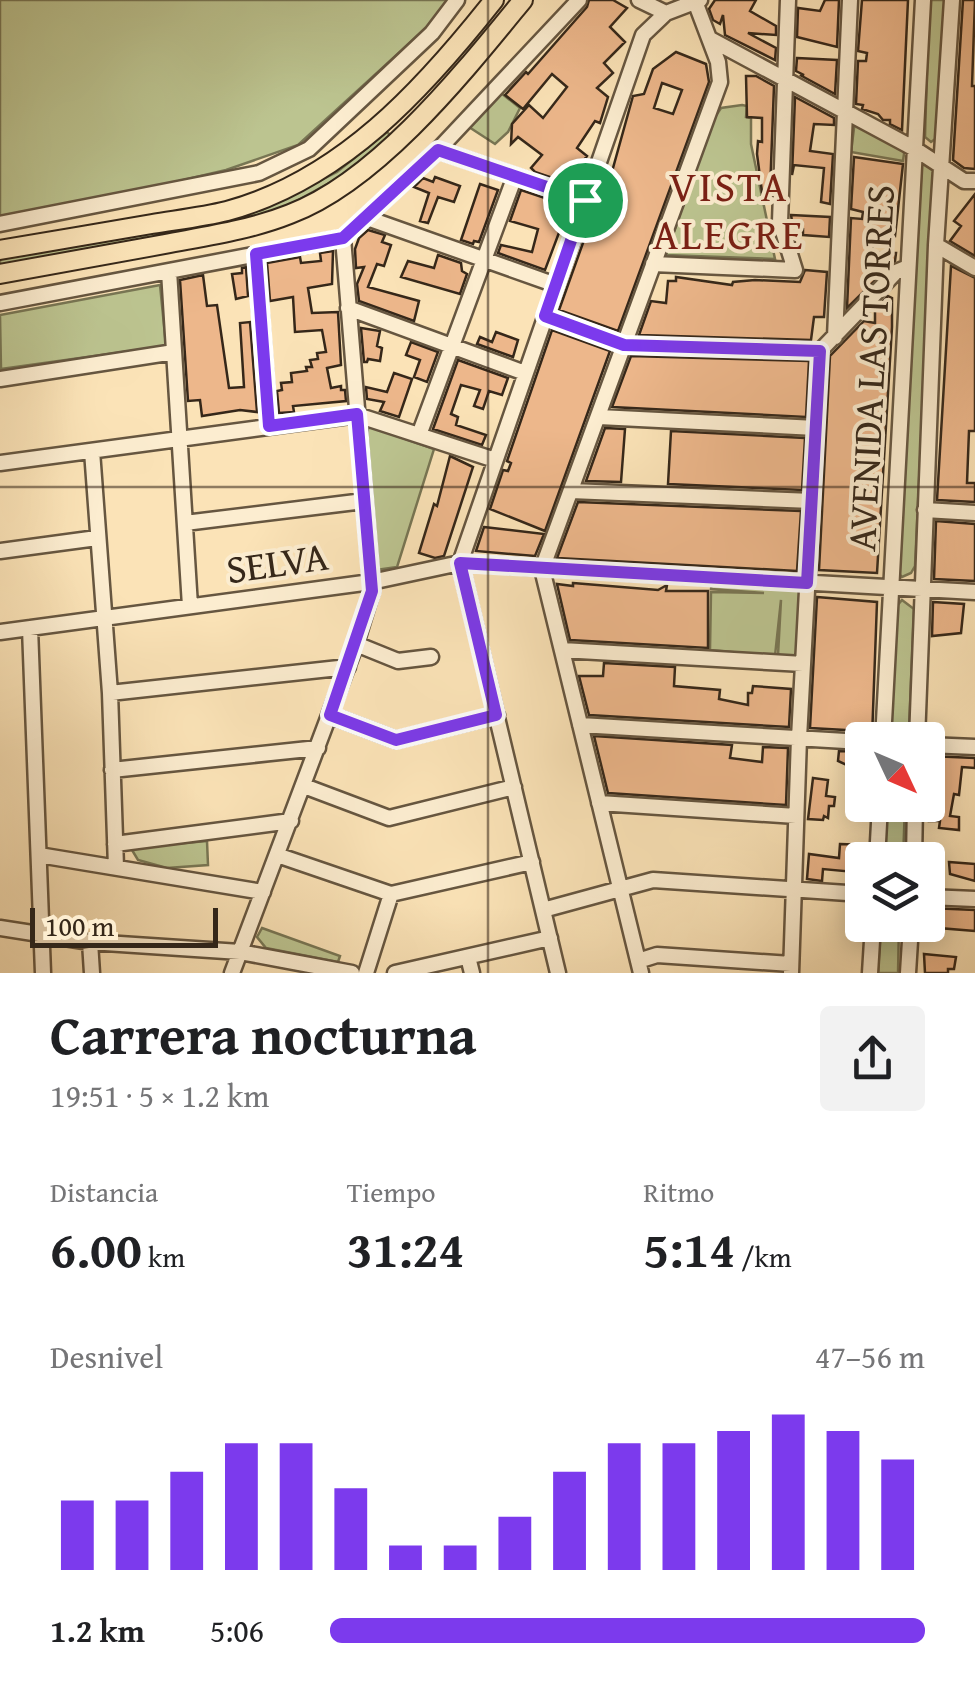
<!DOCTYPE html>
<html lang="es">
<head>
<meta charset="utf-8">
<style>
  :root { --surface:#fff; --page:#f2f2f2; --text:#202124; --muted:#757577; --accent:#7c3aed }
  body { margin:0; font-family:"Gentium Book Plus",serif; background:var(--page); color:var(--text); height:100vh; display:flex; flex-direction:column; font-size:38px; white-space:nowrap }
  * { box-sizing:border-box; margin:0 }
  p { font-size:32px; color:var(--muted) }
  .icon { flex:none; width:55px; height:55px; fill:none; stroke:currentColor; stroke-width:2; stroke-linecap:round; stroke-linejoin:round }
  .map { position:relative; height:973px; overflow:hidden }
  .sheet { display:flex; flex-direction:column; background:var(--surface); flex:1 }
  .sheet>* { flex:none }
  .needle { width:65px; rotate:134deg }
  .buttons { position:absolute; left:845px; top:722px; display:grid; gap:20px }
  .buttons a { display:grid; place-items:center; width:100px; height:100px; border-radius:10px; background:var(--surface); box-shadow:0 5px 25px #0003; font-size:50px }
  .scale { position:absolute; left:30px; bottom:25px; width:188px; box-sizing:border-box; padding-left:10px; border:5px solid #352719; border-top:0; font-size:28px; line-height:35px; white-space:nowrap; color:#352719; -webkit-text-stroke:8px #fcedd0; paint-order:stroke }
  .pin { position:absolute; display:grid; place-items:center; width:85px; height:85px; color:#fff; margin:-42px; border:5px solid #fff; border-radius:50%; box-shadow:0 2px 10px #0007 }
  .round { display:grid; place-items:center; flex:none; width:105px; height:105px; border-radius:10px; background:var(--page) }
  .overview { display:flex; align-items:center; justify-content:space-between; height:170px; padding:0 50px }
  h1 { font-size:55px; font-weight:700; line-height:75px }
  .figures { display:grid; grid-template-columns:repeat(3,1fr); gap:15px; height:170px; padding:10px 50px }
  .figures div { display:grid; align-content:center }
  .figures b { font-size:50px; font-weight:700 }
  .figures small { font-size:28px; font-weight:400 }
  .figures p { font-size:28px }
  .chart { height:280px; padding:20px 50px }
  .chart p { display:flex; justify-content:space-between }
  .chart svg { width:100%; height:180px; margin-top:10px; stroke:var(--accent); stroke-width:6 }
  ul { padding:0 50px; list-style:none; font-size:32px }
  li { display:grid; grid-template-columns:160px 120px 1fr; align-items:center; height:75px }
  li i { height:25px; border-radius:12px; background:var(--accent) }
  .map>svg:first-child { display:block }
  .green { fill:#bcc490; stroke:#787654; stroke-width:2.5 }
  .building { fill:#edb78b; stroke:#352719; stroke-width:2.5; fill-rule:evenodd }
  .lines { fill:none; stroke-linecap:round; stroke-linejoin:round }
  .minor-casing { stroke:#665640; stroke-width:19 }
  .major-casing { stroke:#352719; stroke-width:22 }
  .minor { stroke:#fcedd0; stroke-width:14 }
  .major { stroke:#fbe3b7; stroke-width:18 }
  .route-casing { stroke:#fff; stroke-width:20 }
  .route { stroke:#7c3aed; stroke-width:12 }
  .grid { fill:none; stroke:#352719; stroke-width:2.5; stroke-opacity:0.55 }
  .labels { text-anchor:middle; dominant-baseline:central; stroke-width:8; stroke-linejoin:round; paint-order:stroke }
  .street-label { font-size:40px; fill:#352719; stroke:#fcedd0 }
  .neighbourhood-label { font-size:42px; letter-spacing:2.5px; fill:#7a1f14; stroke:#fcedd0 }
</style>
</head>
<body>
<div class="map">
<svg width="975" height="973" viewBox="0 0 975 973">
  <rect width="100%" height="100%" fill="#fbe3b7"/>
  <filter id="stains"><feTurbulence type="fractalNoise" baseFrequency=".002" numOctaves="4"/><feColorMatrix values="0 0 0 0 .2 0 0 0 0 .09 0 0 0 0 .02 0 0 0 .5 -.17"/></filter>
  <radialGradient id="worn" r=".72"><stop offset=".6" stop-color="#630" stop-opacity="0"/><stop offset="1" stop-color="#630" stop-opacity=".3"/></radialGradient>
  <!-- green -->
  <path class="green" d="M0,0H449L436,19L298,145L226,170L0,223Z
    M929,0H948L938,137L931,142L925,137Z
    M501,93L520,108L508,132L495,144L469,127Z
    M742,105L747,106L746,117L751,118V144L775,259L666,255L680,214L677,210L678,203C699,187 692,164 700,143C704,131 714,119 721,108Z
    M855,120L905,147L903,161L851,152Z
    M387,132L392,137L340,177L273,214L0,266V259L262,210L337,172Z
    M922,163L934,164L915,566L911,573L902,577L898,573Z
    M160,285L166,346L1,369L0,315Z
    M369,426L434,449L397,567L376,570L364,441Z
    M712,581L805,587L800,656L778,655L781,600L775,656L710,650L711,592L764,593L711,589Z
    M902,600L914,609L909,729L904,733L889,729L896,607Z
    M884,805H905L903,860H880Z
    M207,841L208,865L167,868L138,860L132,850L139,847Z
    M881,925H899L898,973H878Z
    M262,928L340,956L338,962L266,948L257,937Z"/>
  <!-- building -->
  <path class="building" d="M589,0H613L627,8L610,27L625,42L604,63L613,73L597,88L608,97L600,123L595,121L577,148L587,156L579,167L582,169L576,186L535,172L531,168L542,155L518,137L511,144L512,124L529,105L543,118L567,87L552,74L523,109L505,95L526,72L528,74L587,7Z
    M715,0H756L750,11L776,26V35L748,33L776,48L775,60L725,35L723,15L720,24L713,20L709,9Z
    M825,0H839L837,47L797,37L798,8L820,11Z
    M862,0H908L902,130L890,124V120H883L878,114L862,109L863,105L856,104L858,61H866L867,53L858,51Z
    M963,0H975L972,86H975V169L964,168L953,160Z
    M676,52L706,64L709,82L618,331L559,310L603,187L613,168L633,96L644,94L653,69ZM662,83L682,90L673,114L654,108Z
    M797,58L837,60L835,94L800,75H804L796,71Z
    M746,76H756L774,86L770,191L762,192L757,154L758,141L762,142V118L747,117Z
    M795,97L834,118V125L814,124L810,151L833,154L830,204L821,202L824,168L794,165L792,175Z
    M854,157L903,164L895,236L874,233L872,253H896L895,261L847,308L851,218L862,219L863,212L851,209Z
    M435,177L460,186L454,202L438,197L428,223L420,221L429,193L414,187L423,178L433,182Z
    M480,184L498,190L479,242L474,241L473,244L461,240Z
    M521,190L569,206L545,270L498,253L501,245L532,252L538,229L510,221Z
    M975,194V256L950,241L961,226L954,221Z
    M791,215L830,217L829,237L803,235V229L793,227Z
    M368,230L385,235L382,242L391,245L384,266L377,264L368,287L419,301L414,321L359,301L357,284L364,267L356,268L355,249L359,238Z
    M333,251L332,284L308,288L312,313L338,312L341,365L327,368L331,388L341,386V390H345L346,401L293,406L294,412L279,413L277,391L282,390L281,383L292,382L291,373L307,371L306,367H312L310,360L318,359L317,353L326,352L322,330L295,332L293,297L270,301L267,263L300,257L301,263L321,261L320,253Z
    M438,255L461,263L462,271L467,274L460,294L401,277L408,261L434,268Z
    M951,266L975,278V431H969L967,483H975V502L937,500Z
    M246,267L248,296L236,299L232,274L242,273V268Z
    M805,270L827,272L824,317H814L811,340L639,335L651,301L666,303L668,281H676V277L732,285L733,282L755,280L800,282Z
    M203,275L207,306L217,305L229,388L244,387L240,323L250,322L257,412L240,410L202,416L200,400L188,401L180,280Z
    M888,296L892,298V327L877,573L819,570L830,356L864,321L875,323V309Z
    M361,328L380,331L377,346L382,348L380,361L368,359L367,362H364Z
    M552,330L610,351L545,531L490,509L503,470L508,471L511,463L507,461Z
    M496,332L518,340L513,357L477,344L480,337L492,342Z
    M411,342L438,352L427,382L414,377L420,360L406,355Z
    M631,356L809,361L806,417L612,407Z
    M458,360L508,378L502,395L489,391L483,409L474,406L480,390L461,385L451,414L458,417L456,425L486,435L482,445L433,429Z
    M394,373L412,379L399,417L380,411L384,402L367,399L366,387L387,392Z
    M605,428L625,429L621,482L586,481Z
    M671,431L805,438L802,490L668,484Z
    M450,456L473,467L444,556L435,558L419,553L434,504L437,506Z
    M578,502L801,511L797,571L557,558Z
    M936,521L975,524V581L934,579Z
    M484,527L544,534L535,556L476,551Z
    M573,583L658,590L667,585L666,591H708V648L570,640L557,584L573,586Z
    M817,597L877,602L872,738L863,731L810,728Z
    M933,602L964,604L961,633L932,636Z
    M604,663L675,667L674,686L720,690L719,699L748,705V693H752L753,686L791,689L789,727L589,715L579,676H603Z
    M594,736L732,745L730,758L762,762L763,747L788,748L786,805L608,793Z
    M839,751L862,752V772L838,761Z
    M929,756L975,758V768L962,767L959,795L954,794L950,816L959,817V830L939,828L940,821H929L933,792H929Z
    M813,778L828,780L826,796L835,797L834,806H829L828,818L824,816L823,820L808,819Z
    M840,844L867,845V856H855L854,872L823,869L822,881L807,879L809,854L839,858Z
    M949,862L975,864V881L950,874Z
    M929,908L975,910V931L939,928L940,916L928,914Z
    M924,954L956,957L954,969H948V973H925Z"/>
  <g class="lines">
    <!-- minor casing -->
    <g class="minor-casing">
      <path id="minor" d="M639,0L666,13
        M710,39L915,149L964,181H975
        M438,150L585,200
        M367,218L556,285
        M0,224L259,173L309,149L432,33L457,0
        M936,245L975,268
        M256,254L269,426
        M653,264L795,270L780,222L788,0
        M169,271L190,606
        M0,303L343,238L438,150L579,0
        M348,308L525,373
        M545,316L624,345L820,351
        M835,337L850,0
        M820,351L896,272L908,267
        M0,379L174,352
        M599,417L816,428
        M419,435L515,176
        M92,451L110,693L116,867
        M0,463L357,415L495,460
        M571,491L812,501
        M925,510L975,513
        M185,523L364,501
        M0,551L97,538
        M30,628L43,973
        M0,632L371,582L460,563L975,592
        M356,644L398,661L431,657
        M562,650L803,664
        M110,693L348,667
        M330,715L396,740L497,715
        M580,725L862,742
        M883,740L923,0
        M917,740L936,245L952,0
        M928,745L975,747
        M112,770L318,748
        M304,786L389,818L514,787
        M599,803L796,816
        M115,844L291,821
        M39,855L263,892
        M277,855L391,894L532,862
        M877,860L880,805
        M914,860L915,805
        M928,897L975,899
        M543,910L653,880L862,894
        M0,928L90,942L240,952L352,973
        M90,942L92,973
        M468,957L472,973
        M638,961L657,955L791,964
        M232,973L356,644L372,591L343,238
        M366,973L391,894
        M395,973L550,938
        M558,973L460,563L643,35L666,13L700,0
        M641,973L542,569L720,82L718,62L696,4
        M791,973L799,738L820,351
        M870,973L873,925
        M908,973L911,925"/>
    </g>
    <!-- major casing -->
    <g class="major-casing">
      <path id="major" d="M0,250C51,241 101,233 152,224C176,220 203,217 227,211C341,180 423,90 494,0
        M0,274C55,264 110,254 165,244C207,236 250,230 290,214C378,181 464,72 523,0"/>
    </g>
    <!-- minor -->
    <use href="#minor" class="minor"/>
    <!-- major -->
    <use href="#major" class="major"/>
  </g>
  <g class="lines">
    <!-- route casing -->
    <g class="route-casing">
      <path id="route" d="M438,150L585,200L545,316L624,345L820,351L807,583L460,563L496,715L396,740L330,715L372,591L357,414L269,426L256,254L343,238Z"/>
    </g>
    <!-- route -->
    <use href="#route" class="route"/>
  </g>
  <!-- grid -->
  <path class="grid" d="M488,0V973M0,487H975"/>
  <g class="labels">
    <!-- street labels -->
    <g class="street-label">
      <text transform="translate(870 368) rotate(-87)">AVENIDA LAS TORRES</text>
      <text transform="translate(277 562) rotate(-8)">SELVA</text>
    </g>
    <!-- neighbourhood labels -->
    <g class="neighbourhood-label">
      <text x="729" y="185">VISTA<tspan x="729" dy="48">ALEGRE</tspan></text>
    </g>
  </g>
  <rect width="100%" height="100%" filter="url(#stains)"/>
  <rect width="100%" height="100%" fill="url(#worn)"/>
</svg>
<div class="buttons">
<a><svg class="needle" viewBox="-14 -14 28 28"><path d="M0-13l5 13h-10z" fill="#e53935"/><path d="M0 13l5-13h-10z" fill="#757577"/></svg></a>
<a><svg class="icon" aria-label="layers" viewBox="0 0 24 24"><path d="M12 4l9 5-9 5-9-5zM3 14l9 5 9-5"/></svg></a>
</div>
<div class="scale">100 m</div>
<div class="pin" style="left:585px;top:200px;background:#1e9e55"><svg class="icon" aria-label="arrive" viewBox="0 0 24 24"><path d="M6 21V4h12l-3 4 3 4H6"/></svg></div>
</div>
<section class="sheet">
<div class="overview"><div><h1>Carrera nocturna</h1><p>19:51 · 5 × 1.2 km</p></div><a class="round"><svg class="icon" aria-label="share" viewBox="0 0 24 24"><path d="M12 15V3M7 8l5-5 5 5M5 13v7h14v-7"/></svg></a></div>
<div class="figures">
<div><p>Distancia</p><b>6.00<small> km</small></b></div>
<div><p>Tiempo</p><b>31:24</b></div>
<div><p>Ritmo</p><b>5:14<small> /km</small></b></div>
</div>
<div class="chart"><p><span>Desnivel</span>47–56 m</p>
<svg viewBox="0 0 160 44" preserveAspectRatio="none"><path d="M5 44V27M15 44V27M25 44V20M35 44V13M45 44V13M55 44V24M65 44V38M75 44V38M85 44V31M95 44V20M105 44V13M115 44V13M125 44V10M135 44V6M145 44V10M155 44V17"/></svg>
</div>
<ul>
<li><b>1.2 km</b>5:06<i style="width:100%"></i></li>
</ul>
</section>
</body>
</html>
